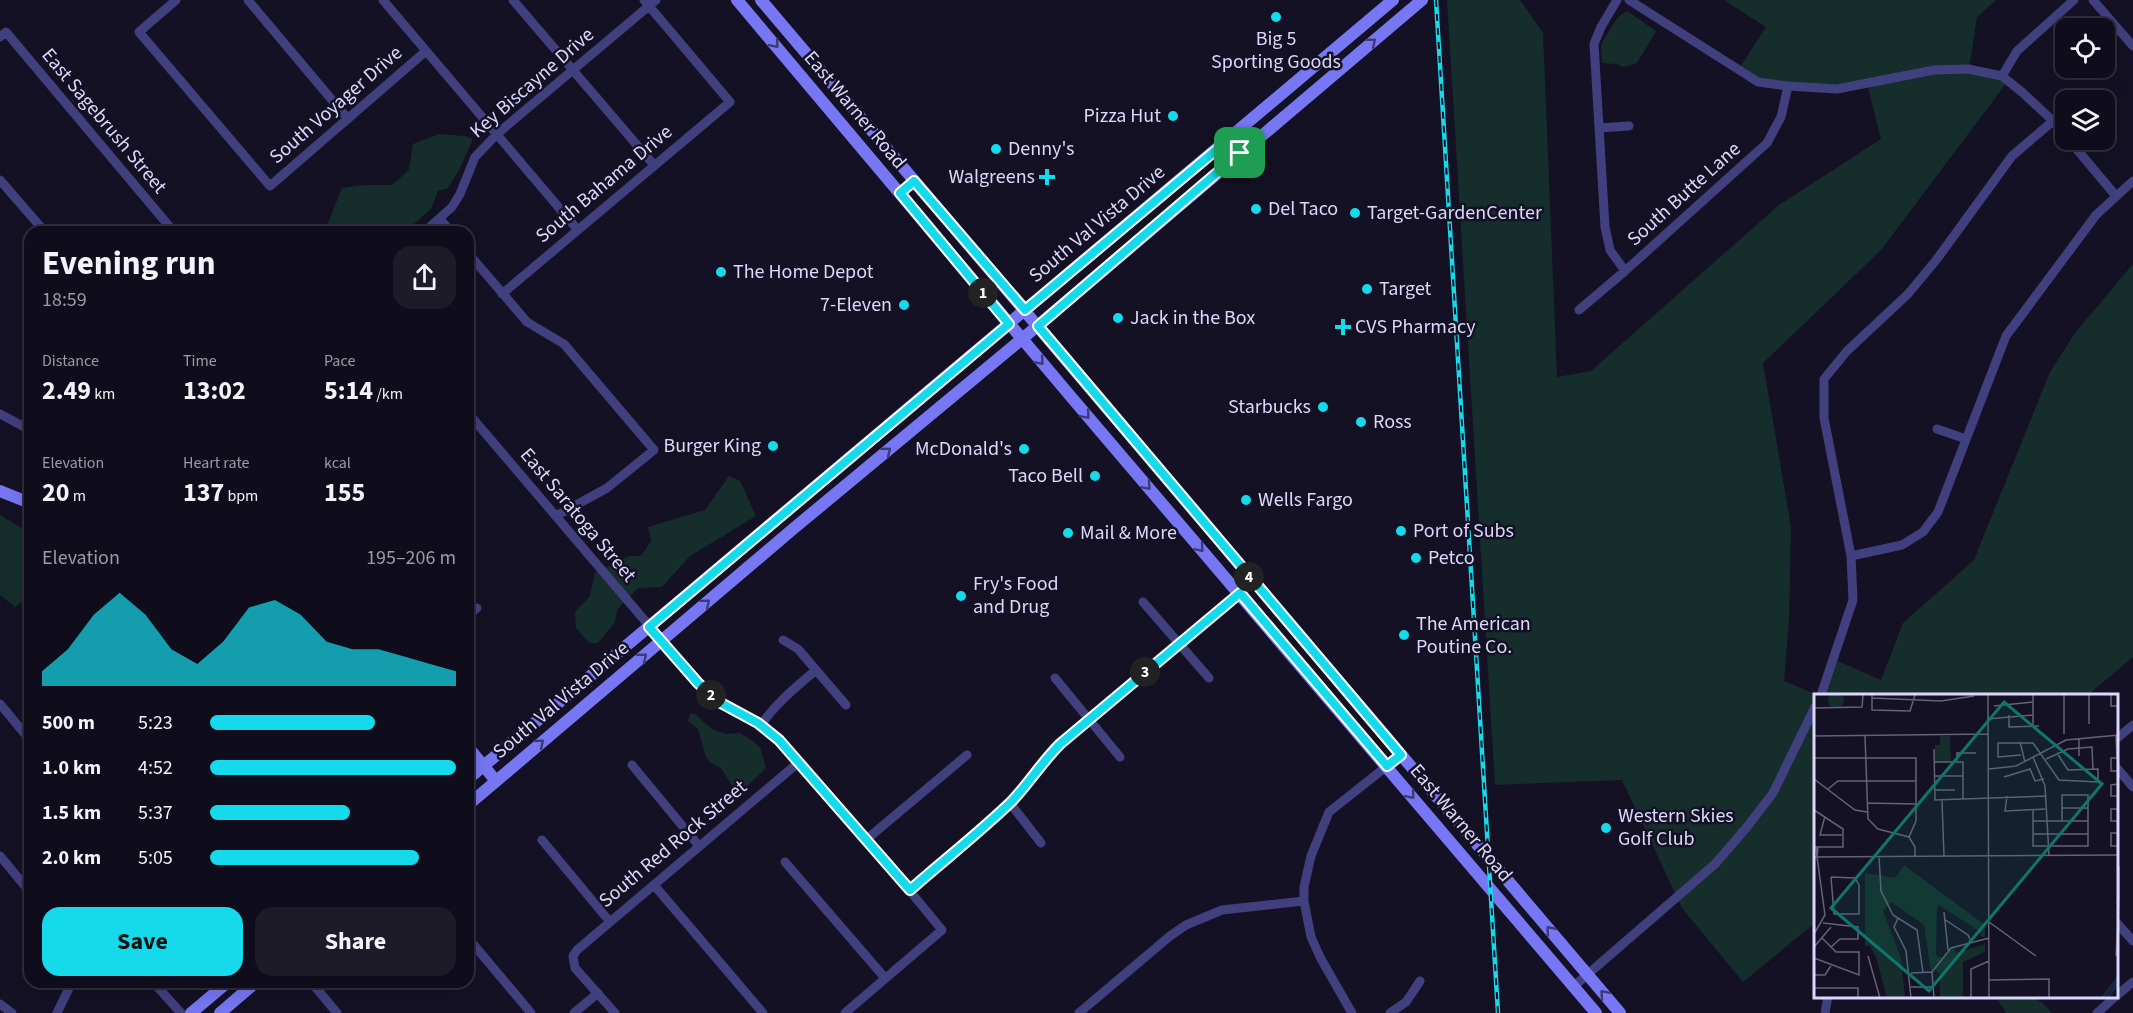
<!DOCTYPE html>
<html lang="en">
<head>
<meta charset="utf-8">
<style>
  :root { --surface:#0f0d1b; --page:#1d1b28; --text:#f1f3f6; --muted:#9b9ca3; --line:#2f2d3a; --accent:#15daeb }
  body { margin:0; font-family:"Source Sans 3",sans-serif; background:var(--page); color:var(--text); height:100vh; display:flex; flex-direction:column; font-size:22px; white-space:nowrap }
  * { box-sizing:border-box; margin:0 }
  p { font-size:20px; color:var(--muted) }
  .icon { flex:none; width:33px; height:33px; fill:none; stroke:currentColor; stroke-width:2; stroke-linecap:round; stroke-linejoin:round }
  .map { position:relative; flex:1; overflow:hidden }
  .details { position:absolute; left:24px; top:226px; width:450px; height:762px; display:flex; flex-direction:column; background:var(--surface); border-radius:18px; box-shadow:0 6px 24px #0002,0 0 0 2px var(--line) }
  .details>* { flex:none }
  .fabs { position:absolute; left:2055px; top:18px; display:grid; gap:12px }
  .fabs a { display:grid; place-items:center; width:60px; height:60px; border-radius:12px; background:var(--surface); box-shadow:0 6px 24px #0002,0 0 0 2px var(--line); font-size:30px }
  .pin { position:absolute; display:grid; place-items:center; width:51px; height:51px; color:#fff; margin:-26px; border-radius:12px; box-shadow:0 3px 9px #0006 }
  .km { position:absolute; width:30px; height:30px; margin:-15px; border-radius:50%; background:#222; color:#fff; font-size:16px; line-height:30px; text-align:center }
  .round { display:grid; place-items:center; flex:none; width:63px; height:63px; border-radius:18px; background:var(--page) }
  .overview { display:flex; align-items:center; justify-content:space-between; height:102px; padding:0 18px }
  h1 { font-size:33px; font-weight:700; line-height:45px }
  .metrics { display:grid; grid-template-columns:repeat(3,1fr); gap:9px; height:102px; padding:6px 18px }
  .metrics div { display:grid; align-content:center }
  .metrics b { font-size:26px; font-weight:700 }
  .metrics small { font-size:16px; font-weight:400 }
  .metrics p { font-size:16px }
  .chart { height:168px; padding:12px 18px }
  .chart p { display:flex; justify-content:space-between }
  .chart svg { width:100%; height:108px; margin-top:6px; fill:var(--accent); opacity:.7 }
  .button { display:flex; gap:12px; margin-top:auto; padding:12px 18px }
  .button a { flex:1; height:69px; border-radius:18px; background:var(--accent); color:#111; font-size:24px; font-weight:700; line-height:69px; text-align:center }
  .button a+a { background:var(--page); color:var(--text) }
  ul { padding:0 18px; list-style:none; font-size:20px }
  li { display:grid; grid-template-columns:96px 72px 1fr; align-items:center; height:45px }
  li i { height:15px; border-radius:8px; background:var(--accent) }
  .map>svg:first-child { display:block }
  .green { fill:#152e2c }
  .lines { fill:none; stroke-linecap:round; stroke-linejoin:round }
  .street { stroke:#41407f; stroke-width:9 }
  .secondary { stroke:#7777f3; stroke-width:12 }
  .rail-casing { stroke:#15daeb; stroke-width:4.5 }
  .rail { stroke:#141124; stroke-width:2; stroke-dasharray:7; stroke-linecap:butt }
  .oneway { stroke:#3c3a77 }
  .route-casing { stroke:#fff; stroke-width:12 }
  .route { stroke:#15daeb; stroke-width:8 }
  .poi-dot { fill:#15daeb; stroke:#141124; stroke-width:2 }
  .labels { text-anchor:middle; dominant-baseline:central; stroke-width:5; stroke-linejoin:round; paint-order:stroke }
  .poi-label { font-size:20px; fill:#dbd8fc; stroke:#141124; text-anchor:start }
  .street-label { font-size:20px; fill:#dbd8fc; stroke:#141124 }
  .inset-river { fill:none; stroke:#132847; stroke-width:3 }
  .inset-road { fill:none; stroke:#64617a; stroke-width:1.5 }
  .view { fill:#0f766e; fill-opacity:0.15; stroke:#0f766e; stroke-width:3 }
  .inset-edge { fill:none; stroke:#dbd8fc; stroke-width:3 }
</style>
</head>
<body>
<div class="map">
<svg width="2133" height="1013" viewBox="0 0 2133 1013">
  <rect width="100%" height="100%" fill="#141124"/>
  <!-- green -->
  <path class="green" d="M1447,0H1520L1543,33L1557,377L1591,371L1779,205L1881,139L1867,83L1837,89L1758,82L1739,69L1766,27L1724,0H1996L1977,17L1969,69L2008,81L1881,250L1763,363L1791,527L1789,620L1784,681L1817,695H1815V923L1743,982L1682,908L1622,780L1495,785Z
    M1627,11L1656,31L1637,63L1624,67L1616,64L1602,63L1601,44L1618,17Z
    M439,134L464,136L473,139L460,168L448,188L438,191L431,209L405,232H306L328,223L342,188L365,185H392L409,170L413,144Z
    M2133,264V657L2088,695H1821L1833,659L1881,680L1903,623L1974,560L2050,372L2075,333Z
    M729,476L740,481L756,516L690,556L662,587L638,588L617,610L615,622L598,643H589L576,628L575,612L590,596L595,573L629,556H641L651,541L648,527L705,510Z
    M0,515L25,530L27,543L26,559L30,564V597L15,607L0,595Z
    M690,713L695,714L712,729L726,734L740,733L751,740L760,747L766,768L738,795L721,768L711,763L706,757L698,729L688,721Z
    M1996,997C2015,996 2040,993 2051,1013H2006Z"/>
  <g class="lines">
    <!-- street -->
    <path class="street" d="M176,0L139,32L270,186L426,51
      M248,0L348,119
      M383,0L577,229
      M513,0L654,165
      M1617,0L1601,27L1594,44L1605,227L1610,250L1625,271
      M1629,0L1758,82L1788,86L1837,89L1934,70L1968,69L2002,76L2023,93L2053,121L2066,136
      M2093,0L2133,46
      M0,37L6,32L174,232
      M2002,76L2017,51L2074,0
      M1599,128L1629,126
      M2069,140L2116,196
      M0,180L45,232
      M440,219L451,232
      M424,232L452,207L460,194L475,157L497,134L656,0
      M468,253L527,322L564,344L654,450L607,488L556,516
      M502,294L730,102L644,0
      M1579,310L1625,271L1767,143L1781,117L1788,86
      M468,413L698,683L721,703L758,723L779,739L867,839L942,930L845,1013
      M0,414L30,430
      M1937,429L1966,439
      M1851,556L1902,545L1923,532L1938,512L2006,336L2096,215L2133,181
      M1143,602L1209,678
      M468,616L477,608
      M783,640L798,649L846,705
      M1055,678L1120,757
      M1821,695L1853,600L1851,556L1824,418V379L1847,351L1908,294L1937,259L2012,156L2053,121
      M0,704L30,740
      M761,725C776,703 796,687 816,670
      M2116,739L2133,725
      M632,765L699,846
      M2116,767L2133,787
      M1010,803L1041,843
      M867,839L967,755
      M542,840L610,922
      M0,856L30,892
      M785,862L885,978
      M654,885L763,1013
      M910,890L1010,803L1028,784L1060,744L1240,593
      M2116,922L2133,941
      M468,938L531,1013
      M153,982L181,1013
      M311,982L337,1013
      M1573,987L1715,864L1747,827L1773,793L1815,707
      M2116,996L2133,982
      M0,1004L12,1013
      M57,1013L72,982
      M574,1013L598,993
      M615,1013L575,968L573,956L577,950L799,762
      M1079,1013L1170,936L1186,925L1222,910L1304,901
      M1352,1013L1321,959L1311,937L1304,901V887L1311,856L1329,812L1401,755
      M1390,1013L1406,1002L1420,981
      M1825,1013L1828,996
      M2097,1013L2116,996"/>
    <!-- secondary -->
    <path class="secondary" d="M737,0L1072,398L1596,1013
      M761,0L1620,1013
      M0,491L30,503
      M468,747L496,781
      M468,779L1393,0
      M468,805L793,529L1022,339L1422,0
      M191,1013L228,982
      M220,1013L256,982"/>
    <!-- rail casing -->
    <g class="rail-casing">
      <path id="rail" d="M1436,0L1498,1013"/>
    </g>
    <!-- rail -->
    <use href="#rail" class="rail"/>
  </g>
  <!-- one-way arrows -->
  <defs><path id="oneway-chevron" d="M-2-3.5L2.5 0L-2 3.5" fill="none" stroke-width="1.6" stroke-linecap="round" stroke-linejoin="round" transform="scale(1.5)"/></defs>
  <g class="oneway">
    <use href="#oneway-chevron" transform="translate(1372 42) rotate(-40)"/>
    <use href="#oneway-chevron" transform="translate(775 44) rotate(50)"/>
    <use href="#oneway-chevron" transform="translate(1040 361) rotate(50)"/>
    <use href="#oneway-chevron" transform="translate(1086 415) rotate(50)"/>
    <use href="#oneway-chevron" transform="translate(887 451) rotate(-40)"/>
    <use href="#oneway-chevron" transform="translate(1147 486) rotate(49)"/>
    <use href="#oneway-chevron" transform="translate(1200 548) rotate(49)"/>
    <use href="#oneway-chevron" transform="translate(706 603) rotate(-40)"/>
    <use href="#oneway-chevron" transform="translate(643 657) rotate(-40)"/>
    <use href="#oneway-chevron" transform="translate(540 743) rotate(-40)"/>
    <use href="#oneway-chevron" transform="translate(1411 795) rotate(50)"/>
    <use href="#oneway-chevron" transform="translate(1550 930) rotate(-130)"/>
    <use href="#oneway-chevron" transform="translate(1604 994) rotate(-131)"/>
  </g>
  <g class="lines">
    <!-- route casing -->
    <g class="route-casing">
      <path id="route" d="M1228,140L1240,153L1038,326L1401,755L1387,766L1240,593L1060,744C1042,762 1029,783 1012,801C980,832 944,860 910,890L779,740L758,723L721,703L698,683L649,627L1009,324L900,193L914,181L1025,310Z"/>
    </g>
    <!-- route -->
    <use href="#route" class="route"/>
  </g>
  <!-- markers -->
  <g class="poi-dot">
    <circle cx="1276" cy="17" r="6"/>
    <circle cx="1173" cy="116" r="6"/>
    <circle cx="996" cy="149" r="6"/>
    <path d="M1044 168h6v6h6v6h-6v6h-6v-6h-6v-6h6z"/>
    <circle cx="1256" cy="209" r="6"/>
    <circle cx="1355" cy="213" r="6"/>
    <circle cx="721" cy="272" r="6"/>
    <circle cx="1367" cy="289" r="6"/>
    <circle cx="904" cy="305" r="6"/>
    <circle cx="1118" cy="318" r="6"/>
    <path d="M1340 318h6v6h6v6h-6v6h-6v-6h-6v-6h6z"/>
    <circle cx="1323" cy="407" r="6"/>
    <circle cx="1361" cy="422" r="6"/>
    <circle cx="773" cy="446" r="6"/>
    <circle cx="1024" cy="449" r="6"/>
    <circle cx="1095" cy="476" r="6"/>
    <circle cx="1246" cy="500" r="6"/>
    <circle cx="1401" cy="531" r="6"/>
    <circle cx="1068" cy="533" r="6"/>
    <circle cx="1416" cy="558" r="6"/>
    <circle cx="961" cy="596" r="6"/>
    <circle cx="1404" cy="635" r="6"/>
    <circle cx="1606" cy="828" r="6"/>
  </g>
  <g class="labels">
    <!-- poi labels -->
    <g class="poi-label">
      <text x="1276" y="39" text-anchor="middle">Big 5<tspan x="1276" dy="23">Sporting Goods</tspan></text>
      <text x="1161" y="116" text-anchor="end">Pizza Hut</text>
      <text x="1008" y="149">Denny's</text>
      <text x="1035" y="177" text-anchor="end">Walgreens</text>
      <text x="1268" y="209">Del Taco</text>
      <text x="1367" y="213">Target-GardenCenter</text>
      <text x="733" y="272">The Home Depot</text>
      <text x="1379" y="289">Target</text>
      <text x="892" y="305" text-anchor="end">7-Eleven</text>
      <text x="1130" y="318">Jack in the Box</text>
      <text x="1355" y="327">CVS Pharmacy</text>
      <text x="1311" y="407" text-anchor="end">Starbucks</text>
      <text x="1373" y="422">Ross</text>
      <text x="761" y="446" text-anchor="end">Burger King</text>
      <text x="1012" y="449" text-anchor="end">McDonald's</text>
      <text x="1083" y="476" text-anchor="end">Taco Bell</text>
      <text x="1258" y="500">Wells Fargo</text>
      <text x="1413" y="531">Port of Subs</text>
      <text x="1080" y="533">Mail &amp; More</text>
      <text x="1428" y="558">Petco</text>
      <text x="973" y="584">Fry's Food<tspan x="973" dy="23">and Drug</tspan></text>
      <text x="1416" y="624">The American<tspan x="1416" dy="23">Poutine Co.</tspan></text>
      <text x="1618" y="816">Western Skies<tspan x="1618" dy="23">Golf Club</tspan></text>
    </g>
    <!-- street labels -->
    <g class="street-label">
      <text transform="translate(532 83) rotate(-41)">Key Biscayne Drive</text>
      <text transform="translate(336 105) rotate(-41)">South Voyager Drive</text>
      <text transform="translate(855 110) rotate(50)">East Warner Road</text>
      <text transform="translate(104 121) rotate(50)">East Sagebrush Street</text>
      <text transform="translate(604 184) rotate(-40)">South Bahama Drive</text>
      <text transform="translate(1684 194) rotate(-42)">South Butte Lane</text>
      <text transform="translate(1097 224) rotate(-40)">South Val Vista Drive</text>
      <text transform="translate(578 515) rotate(50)">East Saratoga Street</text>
      <text transform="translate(561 700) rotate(-40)">South Val Vista Drive</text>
      <text transform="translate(1461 823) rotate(50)">East Warner Road</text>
      <text transform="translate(673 844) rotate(-40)">South Red Rock Street</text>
    </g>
  </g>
  <!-- overview -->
  <g transform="translate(1814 694)">
    <rect width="304" height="304" fill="#141124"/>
    <path d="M14 6a8 8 0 1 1 16 0a8 8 0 1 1-16 0ZM126,42H136L137,67L121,68V51H126ZM90,171L171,231V243H167L165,237L125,211L123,214L122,261L128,264L140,253L142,259L171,250V258L149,268V304H126V280L121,275L117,278L110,231L77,208L69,217L87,264L91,304H73L62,263L56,252H51V179L81,184Z" fill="#152e2c"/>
    <path class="inset-river" d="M288,304L305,283M293,304L305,288"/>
    <path class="inset-road" d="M58,1V16L96,17L101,1M174,1L175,304M219,1V33M297,1V12H305M58,4L127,7L160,2M180,12L219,8M0,14L48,13L49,1M195,21V33L225,32M173,25L219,21M275,30V1M250,40V1M0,42L174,40M51,42L54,125L64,135L95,143L101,153V163M302,42L303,64M265,44V62M206,48L211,68M120,55L121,106L231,102M207,61L184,63V49H219L245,86L284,88V75L254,76L243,59M219,63L231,92L235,161M0,64H102V127L95,143M305,64H297V77H305M232,65L254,55L278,53L279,75M143,67V59H162M121,68H149V106M175,75L202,72L252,46L305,41M121,82H149M190,83L216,75L221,87L230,85M0,85L41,116L53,118M305,90L297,91V102H305M14,95L24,87H102M121,96H141M193,102L191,117L231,115M128,106L130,162M53,109L102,110M248,114H274M219,115V152H274V101H248V127M305,115H297V127H305M0,116L29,135V153H0M11,122L6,141H28M219,127H274M305,139H297V152H305M219,140H274M2,153L3,163L4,153M65,162L67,197L79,221L103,236L109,279M0,163L305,161M305,172V207M17,183L20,220H45V191L41,184M17,183L41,184M130,218L134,256M84,224L80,233L92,257L97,304M130,225L154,241L157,247M175,228L222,262M9,229L44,233V245H26L17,253M0,240L11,221L3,163M0,253L17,233M54,262L66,304M302,262L305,208M0,264L45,281V258H22L8,244M118,278L120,304M97,279L118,278L137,254L175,244M0,281H11L18,270M175,286L235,285V304M97,293H119M0,294H44V304M157,304V275L175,267"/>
    <path class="view" d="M190,8L288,90L115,297L17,214Z"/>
    <rect width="304" height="304" class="inset-edge"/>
  </g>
</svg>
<div class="fabs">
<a><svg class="icon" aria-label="locate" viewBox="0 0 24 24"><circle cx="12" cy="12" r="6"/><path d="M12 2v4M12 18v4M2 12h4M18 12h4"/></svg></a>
<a><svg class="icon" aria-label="layers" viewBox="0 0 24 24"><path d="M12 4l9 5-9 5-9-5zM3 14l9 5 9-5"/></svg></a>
</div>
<div class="pin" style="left:1240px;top:153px;background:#1e9e55"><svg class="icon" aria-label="arrive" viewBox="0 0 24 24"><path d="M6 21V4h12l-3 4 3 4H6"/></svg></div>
<b class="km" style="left:983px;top:293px">1</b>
<b class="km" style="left:711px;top:695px">2</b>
<b class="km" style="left:1145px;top:672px">3</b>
<b class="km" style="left:1249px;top:577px">4</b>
<section class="details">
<div class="overview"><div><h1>Evening run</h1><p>18:59</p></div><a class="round"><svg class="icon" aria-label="share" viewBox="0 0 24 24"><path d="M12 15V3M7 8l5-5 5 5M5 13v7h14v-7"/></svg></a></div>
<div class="metrics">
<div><p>Distance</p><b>2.49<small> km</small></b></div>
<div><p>Time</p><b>13:02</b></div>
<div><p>Pace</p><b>5:14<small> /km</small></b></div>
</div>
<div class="metrics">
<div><p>Elevation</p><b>20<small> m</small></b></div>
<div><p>Heart rate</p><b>137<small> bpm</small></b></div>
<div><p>kcal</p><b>155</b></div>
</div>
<div class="chart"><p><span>Elevation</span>195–206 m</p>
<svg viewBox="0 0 160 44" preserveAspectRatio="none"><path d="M0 44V38L10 29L20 15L30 6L40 15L50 29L60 35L70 26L80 12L90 9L100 15L110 26L120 29L130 29L140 32L150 35L160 38V44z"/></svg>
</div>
<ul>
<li><b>500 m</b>5:23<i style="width:67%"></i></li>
<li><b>1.0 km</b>4:52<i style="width:100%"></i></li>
<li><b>1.5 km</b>5:37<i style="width:57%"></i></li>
<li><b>2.0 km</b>5:05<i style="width:85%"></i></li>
</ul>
<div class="button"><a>Save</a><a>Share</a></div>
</section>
</div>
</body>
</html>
